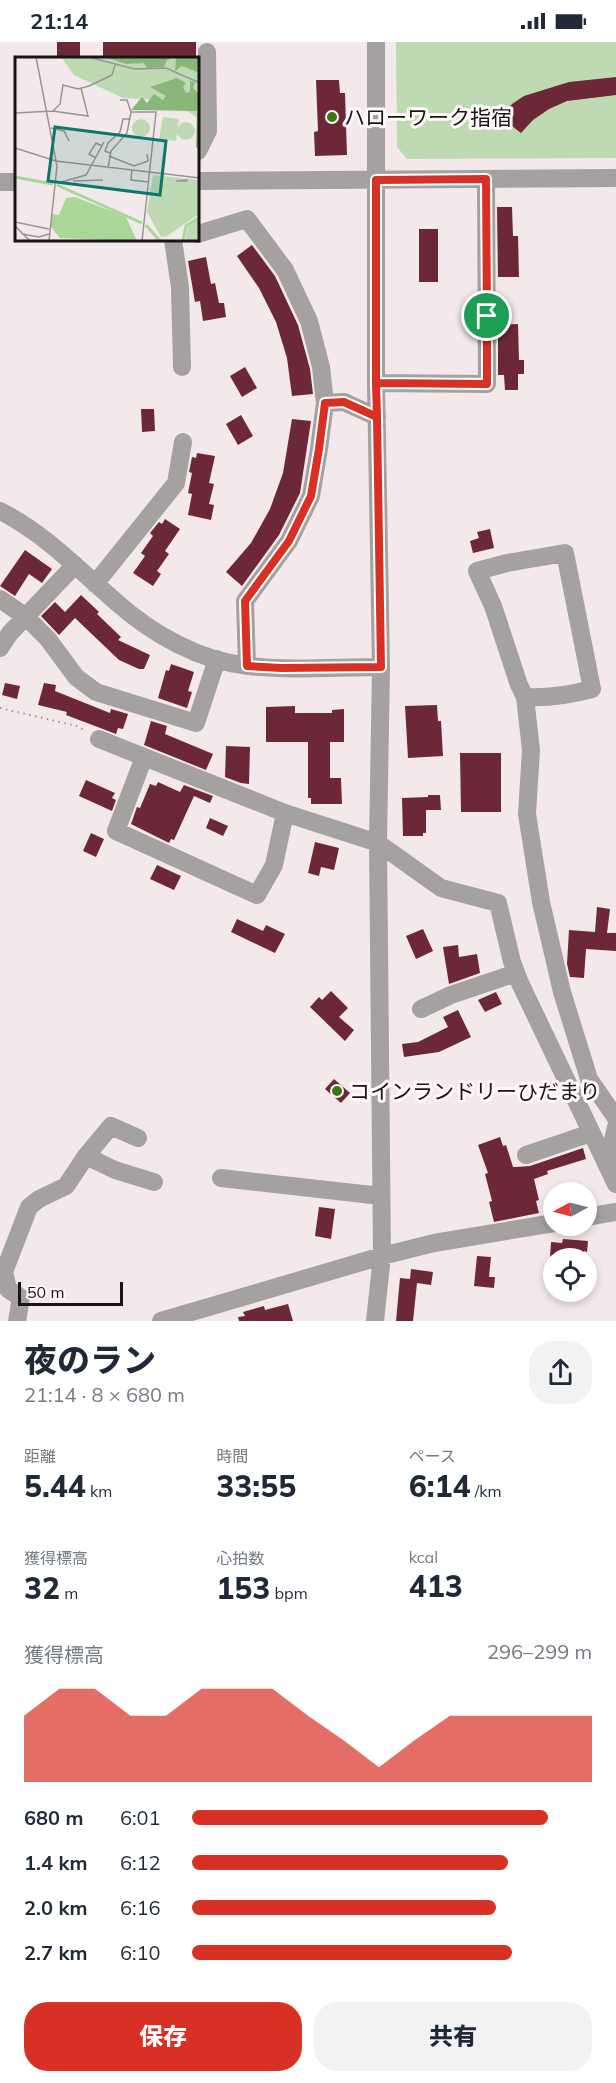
<!DOCTYPE html>
<html lang="ja">
<head>
<meta charset="utf-8">
<style>
  :root { --surface:#fff; --page:#f2f2f3; --text:#1f2937; --muted:#747a83; --accent:#d93025 }
  body { margin:0; font-family:Mulish,"Noto Sans JP",sans-serif; background:var(--page); color:var(--text); height:100vh; display:flex; flex-direction:column; font-size:22px; white-space:nowrap }
  * { box-sizing:border-box; margin:0 }
  p { font-size:20px; color:var(--muted) }
  .icon { flex:none; width:33px; height:33px; fill:none; stroke:currentColor; stroke-width:2; stroke-linecap:round; stroke-linejoin:round }
  .map { position:relative; height:1279px; overflow:hidden }
  .side { display:flex; flex-direction:column; background:var(--surface); flex:1 }
  .side>* { flex:none }
  .needle { width:39px; rotate:263deg }
  .buttons { position:absolute; left:543px; top:1140px; display:grid; gap:12px }
  .buttons a { display:grid; place-items:center; width:54px; height:54px; border-radius:50%; background:var(--surface); box-shadow:0 3px 9px #0003; font-size:30px }
  .scale { position:absolute; left:18px; bottom:15px; width:105px; box-sizing:border-box; padding-left:6px; border:3px solid #181515; border-top:0; font-size:16px; line-height:21px; white-space:nowrap; color:#181515; -webkit-text-stroke:4px #fff7f8; paint-order:stroke }
  .pin { position:absolute; display:grid; place-items:center; width:51px; height:51px; color:#fff; margin:-26px; border:3px solid #fff; border-radius:50%; box-shadow:0 2px 6px #0007 }
  .round { display:grid; place-items:center; flex:none; width:63px; height:63px; border-radius:24px; background:var(--page) }
  .overview { display:flex; align-items:center; justify-content:space-between; height:102px; padding:0 24px }
  h1 { font-size:33px; font-weight:800; line-height:45px }
  .figures { display:grid; grid-template-columns:repeat(3,1fr); gap:9px; height:102px; padding:6px 24px }
  .figures div { display:grid; align-content:center }
  .figures b { font-size:30px; font-weight:800 }
  .figures small { font-size:16px; font-weight:400 }
  .figures p { font-size:16px }
  .chart { height:168px; padding:12px 24px }
  .chart p { display:flex; justify-content:space-between }
  .chart svg { width:100%; height:108px; margin-top:6px; fill:var(--accent); opacity:.7 }
  .primary-button { display:flex; gap:12px; margin-top:auto; padding:12px 24px }
  .primary-button a { flex:1; height:69px; border-radius:24px; background:var(--accent); color:#fff; font-size:24px; font-weight:800; line-height:69px; text-align:center }
  .primary-button a+a { background:var(--page); color:var(--text) }
  ul { padding:0 24px; list-style:none; font-size:20px }
  li { display:grid; grid-template-columns:96px 72px 1fr; align-items:center; height:45px }
  li i { height:15px; border-radius:8px; background:var(--accent) }
  .status { display:flex; justify-content:space-between; align-items:center; height:42px; padding:0 30px; background:var(--surface); direction:ltr }
  .status svg { height:16px; fill:currentColor }
  .map>svg:first-child { display:block }
  .green { fill:#bedab3 }
  .building { fill:#6d2837 }
  .lines { fill:none; stroke-linecap:round; stroke-linejoin:round }
  .path { stroke:#9c9595; stroke-width:2; stroke-dasharray:1.5 4.5; stroke-linecap:butt }
  .minor { stroke:#a5a1a1; stroke-width:18 }
  .route-casing { stroke:#fff; stroke-width:12 }
  .route { stroke:#d93025; stroke-width:8 }
  .poi-dot { fill:#397915; stroke:#fff7f8; stroke-width:2 }
  .labels { text-anchor:middle; dominant-baseline:central; stroke-width:6; stroke-linejoin:round; paint-order:stroke }
  .poi-label { font-size:21px; fill:#181515; stroke:#fff7f8; text-anchor:start }
  .inset-river { fill:none; stroke:#a9d797; stroke-width:3 }
  .inset-road { fill:none; stroke:#9b9495; stroke-width:1.5 }
  .view { fill:#0f766e; fill-opacity:0.15; stroke:#0f766e; stroke-width:3 }
  .inset-edge { fill:none; stroke:#181515; stroke-width:3 }
</style>
</head>
<body>
<div class="status"><b>21:14</b><svg viewBox="0 0 49 12"><path d="M0 12V9h3v3zM5 12V6h3v6zM10 12V3h3v9zM15 12V0h3v12zM26 1h20v11H26zM47 4h2v5h-2z"/></svg></div>
<div class="map">
<svg width="616" height="1279" viewBox="0 0 616 1279">
  <rect width="100%" height="100%" fill="#f3e9ea"/>
  <!-- green -->
  <path class="green" d="M396,0H616V116L407,117L397,105Z"/>
  <!-- building -->
  <path class="building" d="M57,0H80V16H57Z
    M103,0H196V16H103Z
    M616,35V53L567,59L549,67L533,78L521,91L500,75L512,62L524,54L569,40Z
    M316,38H339L340,51H345L347,113L315,114L314,90L318,89Z
    M497,165H512L513,194H518L519,235H498Z
    M419,187H438V240H419Z
    M252,203L275,234L298,283L310,327L313,352L292,354L287,316L276,280L259,246L237,214Z
    M206,215L211,242L215,241L219,261H224L226,275L203,279L200,259L195,260L188,219Z
    M518,282L519,318H524V332H518V348H505L504,333H498V283Z
    M245,325L257,346L242,355L230,334Z
    M141,367H154L155,389L142,390Z
    M241,373L253,394L238,403L226,382Z
    M292,377L311,379L300,451L279,493L242,544L226,530L251,501L270,467L283,431Z
    M197,411L215,414L209,441L214,442L209,462L214,463L211,478L188,473L192,452L188,451L192,431L189,430L192,415L196,416Z
    M165,477L180,487L165,509L169,512L157,529L161,532L153,544L133,531L145,514L141,511L153,494L150,491L159,480L162,482Z
    M490,487L494,506L473,511L470,499L479,496L477,490Z
    M25,508L52,527L42,541L29,532L15,554L0,544Z
    M81,553L99,570L97,572L121,595L118,598L150,613L144,627H139L119,618L75,576L59,593L41,574L55,560L65,570Z
    M171,622L194,630L188,649L192,650L187,666L158,656L166,628L169,629Z
    M5,641L20,644L17,657L2,653Z
    M44,641L56,643L55,649L110,671L111,667L128,672L123,687L118,686L116,692L66,673L67,670L38,663Z
    M437,663L438,679H441L443,714L408,716L405,664Z
    M295,664V671H332V668L344,667V700H330V736H341L342,762H311V756H308V700H266V665Z
    M151,679L167,684L165,692L213,712L206,728L144,703Z
    M226,704L250,705L249,742L241,741L225,735Z
    M460,711H501V770H461Z
    M86,738L115,751L112,756L116,758L112,769L79,754Z
    M158,740L180,750L184,743L213,754L210,761L194,754L174,798L171,797L169,801L131,782L137,765L140,766L150,742L156,744Z
    M428,753H440L441,768H426V791H423V794H403L402,756L428,755Z
    M210,776L228,784L223,794L206,786Z
    M91,791L104,797L96,815L83,809Z
    M315,800L339,806L334,828L321,825L319,834L308,831Z
    M157,823L181,834L174,848L150,837Z
    M597,865L610,867L607,891H616V909L586,907L584,936L570,935L567,922L569,888L595,890Z
    M237,877L263,889L266,883L285,892L275,911L231,890Z
    M423,887L433,909L416,917L406,894Z
    M458,903L459,915L477,912L480,931L449,942L443,905Z
    M331,949L348,966L339,975L354,988L345,999L310,965L319,955L322,958Z
    M496,950L502,962L485,970L478,958Z
    M458,968L471,995L439,1010L404,1015L402,1002L418,1000L448,985L443,975Z
    M334,1037L350,1051L341,1061L325,1047Z
    M500,1095L503,1104L506,1103L513,1125H516L530,1124L583,1106L586,1117L547,1129L548,1132L534,1137L539,1158L536,1159L539,1171L494,1180L489,1160L492,1159L485,1132L488,1131L478,1103Z
    M319,1165L335,1167L331,1197L315,1194Z
    M563,1197L588,1199L587,1210L584,1209V1216H550L551,1200L562,1201Z
    M477,1214L491,1215L489,1235H495L494,1246L474,1244Z
    M411,1227L433,1230L431,1243L417,1241L413,1279H396L400,1236L410,1237Z
    M288,1262L293,1279H239L238,1275L245,1274L243,1270L264,1264L265,1268Z"/>
  <g class="lines">
    <!-- path -->
    <path class="path" d="M0,666L77,684L86,689"/>
    <!-- minor -->
    <path class="minor" d="M198,109L208,89L207,10
      M198,139L616,136
      M0,140H16
      M198,192L247,177L285,228L309,279L321,325L325,361L319,407L311,454L289,499L245,559L247,624
      M173,198L180,245L182,325
      M376,341L487,342L486,137
      M325,361L344,360L377,375
      M0,469C44,491 78,527 115,559C152,592 199,619 249,624C292,629 337,625 381,625
      M565,511L592,647C570,653 548,656 525,655L519,643L493,564L477,529L507,521Z
      M95,542L176,441L183,400
      M0,557L26,575L48,597L76,635L96,650L196,681L217,617
      M0,606L10,591L75,523
      M525,655L531,708L527,772L541,860L562,950L589,1037L616,1076
      M99,697L285,771L378,801L441,846L498,861L512,920L520,941L616,1142
      M144,715L116,789L257,853L274,823L285,771
      M421,967L451,953L516,931
      M526,1113L591,1091
      M86,1114L115,1128L154,1140
      M607,1123L616,1085
      M221,1136L381,1154
      M586,1175L616,1170
      M17,1279L21,1256L8,1247L4,1230L29,1165L39,1157L66,1144L86,1114L111,1084L138,1096
      M161,1279L382,1214L434,1201L554,1181
      M375,1279L382,1214L378,801L381,625L376,341V0"/>
  </g>
  <g class="lines">
    <!-- route casing -->
    <g class="route-casing">
      <path id="route" d="M487,274V342L376,341L377,375L344,360L325,361L319,407L311,454L289,499L245,559L247,624L281,626L381,625L377,375L376,341V138L486,137L487,274"/>
    </g>
    <!-- route -->
    <use href="#route" class="route"/>
  </g>
  <!-- markers -->
  <g class="poi-dot">
    <circle cx="332" cy="75" r="6"/>
    <circle cx="337" cy="1049" r="6"/>
  </g>
  <g class="labels">
    <!-- poi labels -->
    <g class="poi-label">
      <text x="344" y="75">ハローワーク指宿</text>
      <text x="349" y="1049">コインランドリーひだまり</text>
    </g>
  </g>
  <!-- overview -->
  <g transform="translate(15 15)">
    <rect width="184" height="184" fill="#f3e9ea"/>
    <path d="M46,0H184V62L157,44L108,41L59,18ZM148,60L164,62L161,84L144,82ZM117 71a9 9 0 1 1 18 0a9 9 0 1 1-18 0ZM162 74a9 9 0 1 1 18 0a9 9 0 1 1-18 0ZM138,118L184,123V157L152,179L146,180L132,155ZM184,162V184H170L173,170Z" fill="#bedab3"/>
    <path d="M90,0H159L152,3L149,10L132,11L129,6L111,7ZM161,0H184V16L167,9L160,14ZM162,21L171,26L168,30L171,36L175,35V24L180,25L178,31L184,37V92L181,90L182,54L116,53L127,40L132,46L139,37L148,43L151,39L135,30Z" fill="#8ab779"/>
    <path d="M60,140L111,160L122,184L45,181L36,170L37,157L44,158L51,141Z" fill="#a9d797"/>
    <path class="inset-river" d="M0,120L38,127M42,128L127,166M131,168L145,184M168,184L171,169L185,160"/>
    <path class="inset-road" d="M21,0L42,109L34,184M74,0L119,12L151,11L185,26M105,43H112L116,55M38,54L45,47L48,28L63,32L74,29L97,18L100,8M0,56L38,54L73,59L66,31M36,71L49,74L54,84M0,91L41,104L185,121M95,96L90,94L93,86L105,75L108,62H115M94,99L119,109L133,104L132,97M81,101L74,97L81,86L87,89M93,111L96,94L112,76L116,55H141L127,184M117,113L116,123L134,125M58,124L88,123M172,124H161L173,123M43,126L71,118L89,85M0,165L34,172M0,169L15,184M7,177L24,180L34,177"/>
    <path class="view" d="M40,70L151,84L145,138L33,124Z"/>
    <rect width="184" height="184" class="inset-edge"/>
  </g>
</svg>
<div class="buttons">
<a><svg class="needle" viewBox="-14 -14 28 28"><path d="M0-13l5 13h-10z" fill="#e53935"/><path d="M0 13l5-13h-10z" fill="#747a83"/></svg></a>
<a><svg class="icon" aria-label="locate" viewBox="0 0 24 24"><circle cx="12" cy="12" r="6"/><path d="M12 2v4M12 18v4M2 12h4M18 12h4"/></svg></a>
</div>
<div class="scale">50 m</div>
<div class="pin" style="left:487px;top:274px;background:#1e9e55"><svg class="icon" aria-label="arrive" viewBox="0 0 24 24"><path d="M6 21V4h12l-3 4 3 4H6"/></svg></div>
</div>
<section class="side">
<div class="overview"><div><h1>夜のラン</h1><p>21:14 · 8 × 680 m</p></div><a class="round"><svg class="icon" aria-label="share" viewBox="0 0 24 24"><path d="M12 15V3M7 8l5-5 5 5M5 13v7h14v-7"/></svg></a></div>
<div class="figures">
<div><p>距離</p><b>5.44<small> km</small></b></div>
<div><p>時間</p><b>33:55</b></div>
<div><p>ペース</p><b>6:14<small> /km</small></b></div>
</div>
<div class="figures">
<div><p>獲得標高</p><b>32<small> m</small></b></div>
<div><p>心拍数</p><b>153<small> bpm</small></b></div>
<div><p>kcal</p><b>413</b></div>
</div>
<div class="chart"><p><span>獲得標高</span>296–299 m</p>
<svg viewBox="0 0 160 44" preserveAspectRatio="none"><path d="M0 44V17L10 6L20 6L30 17L40 17L50 6L60 6L70 6L80 17L90 27L100 38L110 27L120 17L130 17L140 17L150 17L160 17V44z"/></svg>
</div>
<ul>
<li><b>680 m</b>6:01<i style="width:89%"></i></li>
<li><b>1.4 km</b>6:12<i style="width:79%"></i></li>
<li><b>2.0 km</b>6:16<i style="width:76%"></i></li>
<li><b>2.7 km</b>6:10<i style="width:80%"></i></li>
</ul>
<div class="primary-button"><a>保存</a><a>共有</a></div>
</section>
</body>
</html>
